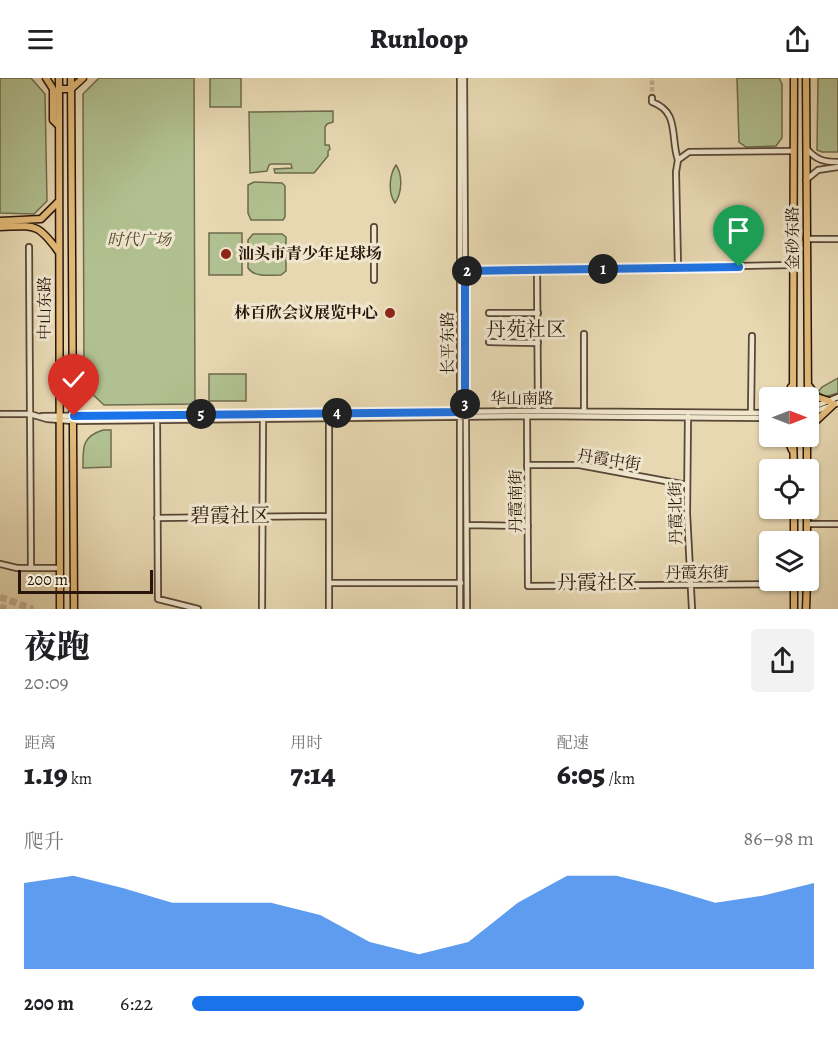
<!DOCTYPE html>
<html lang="zh">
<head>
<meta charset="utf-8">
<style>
  :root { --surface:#fff; --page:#f2f2f2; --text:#202124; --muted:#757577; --accent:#1a73e8 }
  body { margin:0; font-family:Alegreya,"Noto Serif SC",serif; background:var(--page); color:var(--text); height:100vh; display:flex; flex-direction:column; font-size:22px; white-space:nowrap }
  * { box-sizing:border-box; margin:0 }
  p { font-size:20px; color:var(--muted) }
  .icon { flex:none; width:33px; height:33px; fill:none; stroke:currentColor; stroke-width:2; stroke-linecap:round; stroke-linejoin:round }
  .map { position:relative; height:531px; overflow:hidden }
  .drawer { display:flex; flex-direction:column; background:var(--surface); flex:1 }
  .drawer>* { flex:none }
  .needle { width:39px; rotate:90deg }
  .controls { position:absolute; left:759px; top:309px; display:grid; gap:12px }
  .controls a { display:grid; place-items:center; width:60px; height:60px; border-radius:6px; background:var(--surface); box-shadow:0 2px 4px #0004; font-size:30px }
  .scale { position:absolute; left:18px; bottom:15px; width:135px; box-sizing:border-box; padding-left:6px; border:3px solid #2a150c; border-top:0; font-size:16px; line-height:21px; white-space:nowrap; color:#2a150c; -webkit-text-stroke:4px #efe6cd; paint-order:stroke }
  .pin { position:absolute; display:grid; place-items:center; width:51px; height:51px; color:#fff; margin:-62px -26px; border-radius:50% 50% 50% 0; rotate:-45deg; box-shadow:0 0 6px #0007 }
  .pin .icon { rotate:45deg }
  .km { position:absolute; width:30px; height:30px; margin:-15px; border-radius:50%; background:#222; color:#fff; font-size:16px; line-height:30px; text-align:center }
  .round { display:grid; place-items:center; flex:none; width:63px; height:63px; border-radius:6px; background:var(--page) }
  .summary { display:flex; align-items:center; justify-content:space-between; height:102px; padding:0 24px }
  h1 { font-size:33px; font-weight:800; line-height:45px }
  .metrics { display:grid; grid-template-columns:repeat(3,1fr); gap:9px; height:102px; padding:6px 24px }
  .metrics div { display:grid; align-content:center }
  .metrics b { font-size:30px; font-weight:800 }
  .metrics small { font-size:16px; font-weight:400 }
  .metrics p { font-size:16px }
  .chart { height:168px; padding:12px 24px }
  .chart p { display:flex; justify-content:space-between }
  .chart svg { width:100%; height:108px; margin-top:6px; fill:var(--accent); opacity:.7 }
  ul { padding:0 24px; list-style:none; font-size:20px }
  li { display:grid; grid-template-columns:96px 72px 1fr; align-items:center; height:45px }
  li i { height:15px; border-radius:8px; background:var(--accent) }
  header { display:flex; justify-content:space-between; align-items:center; height:78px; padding:0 24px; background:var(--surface); font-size:27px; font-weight:800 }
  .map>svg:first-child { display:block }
  .green { fill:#b1c090; stroke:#6e6a4e; stroke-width:1.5 }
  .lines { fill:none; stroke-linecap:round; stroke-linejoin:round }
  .minor-tunnel { stroke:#c1b191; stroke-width:4.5; stroke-dasharray:4.5 2; stroke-linecap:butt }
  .highway-tunnel { stroke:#c1b191; stroke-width:7; stroke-dasharray:7 3.5; stroke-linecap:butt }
  .minor-casing { stroke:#594636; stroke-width:8 }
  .major-casing { stroke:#2a150c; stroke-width:9 }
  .minor { stroke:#efe6cd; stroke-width:4.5 }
  .major { stroke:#e4bc79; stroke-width:6 }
  .route-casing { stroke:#fff; stroke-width:12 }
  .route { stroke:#1a73e8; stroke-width:8 }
  .poi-dot { fill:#8f2418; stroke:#efe6cd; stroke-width:2 }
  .labels { text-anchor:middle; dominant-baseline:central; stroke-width:6; stroke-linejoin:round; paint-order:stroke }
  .street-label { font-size:16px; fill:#2a150c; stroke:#efe6cd }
  .park-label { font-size:16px; font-style:italic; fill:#524834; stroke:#efe6cd }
  .poi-label { font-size:16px; font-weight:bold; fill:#2a150c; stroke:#efe6cd; text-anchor:start }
  .quarter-label { font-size:20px; fill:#2a150c; stroke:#efe6cd }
</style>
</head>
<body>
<header><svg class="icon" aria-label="menu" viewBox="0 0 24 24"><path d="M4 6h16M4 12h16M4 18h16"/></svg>Runloop<svg class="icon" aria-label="share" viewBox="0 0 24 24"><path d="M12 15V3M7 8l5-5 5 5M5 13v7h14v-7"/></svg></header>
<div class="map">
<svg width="838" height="531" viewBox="0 0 838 531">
  <rect width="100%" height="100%" fill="#e7d8b2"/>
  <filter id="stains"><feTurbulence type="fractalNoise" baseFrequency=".00333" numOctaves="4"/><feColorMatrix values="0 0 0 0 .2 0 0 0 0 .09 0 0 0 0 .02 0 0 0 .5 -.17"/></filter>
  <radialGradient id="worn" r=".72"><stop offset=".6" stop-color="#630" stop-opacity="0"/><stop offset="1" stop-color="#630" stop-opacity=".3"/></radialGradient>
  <!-- green -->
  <path class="green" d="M0,0H31L45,16L47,123L34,136L0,135Z
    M99,0H194L195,326L104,327L84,308L83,16Z
    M210,0H241V29H210Z
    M737,0H779L782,6V60L776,68L746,69L739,64Z
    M818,0H838V74H822L817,72Z
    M333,33V44L327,46L325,49V67H329L330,71L328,73V78L314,95H275L274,91L292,90L291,86H271L269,87L267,93L250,95L249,34Z
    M396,87C403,97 402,115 395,125C388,115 389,97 396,87Z
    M254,104L282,105L285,108V139L283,142H251L248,135V107Z
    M209,155H242V197H209Z
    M253,156H282L286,159V193L281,197C270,197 255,200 248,190V162Z
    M209,296H246V323H209Z
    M838,300V315L825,319L818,314L822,309Z
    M103,352H111V389L83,390C83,370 81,359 103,352Z"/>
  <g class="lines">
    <!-- minor-tunnel -->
    <path class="minor-tunnel" d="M652,20V0"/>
    <!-- highway-tunnel -->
    <path class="highway-tunnel" d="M0,519L33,531
      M0,529L6,531"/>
    <!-- minor casing -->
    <g class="minor-casing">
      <path id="minor" d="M460,0V531
        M464,0L467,531
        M652,20V24C680,34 670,59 678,82
        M807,71C816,82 824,84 838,84
        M806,102L818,92L838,89
        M806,161H838
        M29,169L31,490
        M678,189L676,94L678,82L689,74L794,73
        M537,192L538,333
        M465,193L794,187
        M374,202V149
        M489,235H538
        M489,264L538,265
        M808,331L838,319
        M584,333V256
        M751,335L752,258
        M0,336H30L47,341L73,343L527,338L764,340
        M808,336L838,325
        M42,338L527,333L770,335
        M527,338L528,508L794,506
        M688,338L687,435L692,531
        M157,341L158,521L198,531
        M527,387H579L687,407
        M157,440L329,438
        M807,446H838
        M467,447L528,448
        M0,486L17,490H60
        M329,505H461
        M262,531L263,340
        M329,531V340"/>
    </g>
    <!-- major casing -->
    <g class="major-casing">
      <path id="major" d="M46,0L53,11V42L59,48
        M59,0L60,531
        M71,0L74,531
        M806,0L808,320
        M59,11H71L83,0
        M0,143L41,141L58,124
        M0,149C34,148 37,144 58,173
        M809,308L817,319L829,323
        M787,320L791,309
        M793,320L794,0
        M762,340L770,342
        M808,356L816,343L834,326
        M786,358L792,372
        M793,358L794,392
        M807,392V358
        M794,430V464
        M807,464V430
        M794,502V531
        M806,531L807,502"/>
    </g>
    <!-- minor -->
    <use href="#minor" class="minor"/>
    <!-- major -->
    <use href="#major" class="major"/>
  </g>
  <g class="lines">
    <!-- route casing -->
    <g class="route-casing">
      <path id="route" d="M74,338L465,334V193L739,189"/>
    </g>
    <!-- route -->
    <use href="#route" class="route"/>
  </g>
  <!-- markers -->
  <g class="poi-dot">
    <circle cx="226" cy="176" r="6"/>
    <circle cx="390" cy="235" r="6"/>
  </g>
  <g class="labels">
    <!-- street labels -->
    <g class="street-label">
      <text transform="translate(793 160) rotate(-90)">金砂东路</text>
      <text transform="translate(45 230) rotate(-90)">中山东路</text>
      <text transform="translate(448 265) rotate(-90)">长平东路</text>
      <text x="522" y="321">华山南路</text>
      <text transform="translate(609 382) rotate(9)">丹霞中街</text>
      <text transform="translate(516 423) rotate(-90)">丹霞南街</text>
      <text transform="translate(676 435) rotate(-91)">丹霞北街</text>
      <text x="697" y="495">丹霞东街</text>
    </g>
    <!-- park labels -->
    <g class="park-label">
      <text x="139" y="162">时代广场</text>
    </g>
    <!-- poi labels -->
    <g class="poi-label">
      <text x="238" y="176">汕头市青少年足球场</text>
      <text x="378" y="235" text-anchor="end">林百欣会议展览中心</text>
    </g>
    <!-- quarter labels -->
    <g class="quarter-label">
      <text x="526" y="251">丹苑社区</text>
      <text x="230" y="437">碧霞社区</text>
      <text x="597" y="504">丹霞社区</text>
    </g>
  </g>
  <rect width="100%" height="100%" filter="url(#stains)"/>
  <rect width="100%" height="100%" fill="url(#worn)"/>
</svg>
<div class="controls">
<a><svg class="needle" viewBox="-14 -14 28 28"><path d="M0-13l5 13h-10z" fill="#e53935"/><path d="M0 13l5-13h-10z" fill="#757577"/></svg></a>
<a><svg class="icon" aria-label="locate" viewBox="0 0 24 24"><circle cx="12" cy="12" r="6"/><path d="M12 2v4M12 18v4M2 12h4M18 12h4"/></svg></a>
<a><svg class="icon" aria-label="layers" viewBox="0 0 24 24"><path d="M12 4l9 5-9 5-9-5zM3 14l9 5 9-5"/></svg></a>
</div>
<div class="scale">200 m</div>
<div class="pin" style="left:739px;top:189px;background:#1e9e55"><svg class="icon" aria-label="arrive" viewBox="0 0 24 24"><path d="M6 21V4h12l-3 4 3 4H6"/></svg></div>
<div class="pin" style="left:74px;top:338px;background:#d93025"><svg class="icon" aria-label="check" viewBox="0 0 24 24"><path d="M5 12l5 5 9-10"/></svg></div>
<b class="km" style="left:603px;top:191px">1</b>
<b class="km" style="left:467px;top:193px">2</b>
<b class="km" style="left:465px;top:326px">3</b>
<b class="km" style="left:337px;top:335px">4</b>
<b class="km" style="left:201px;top:336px">5</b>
</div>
<section class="drawer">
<div class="summary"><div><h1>夜跑</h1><p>20:09</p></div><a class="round"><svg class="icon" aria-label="share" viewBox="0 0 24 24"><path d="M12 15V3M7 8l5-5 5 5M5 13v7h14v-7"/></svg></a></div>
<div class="metrics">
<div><p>距离</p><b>1.19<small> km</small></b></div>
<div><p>用时</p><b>7:14</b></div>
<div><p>配速</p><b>6:05<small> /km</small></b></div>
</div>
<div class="chart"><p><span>爬升</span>86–98 m</p>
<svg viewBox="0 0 160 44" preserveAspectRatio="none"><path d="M0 44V9L10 6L20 11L30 17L40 17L50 17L60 22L70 33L80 38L90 33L100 17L110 6L120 6L130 11L140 17L150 14L160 9V44z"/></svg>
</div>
<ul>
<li><b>200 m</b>6:22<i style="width:63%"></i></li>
</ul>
</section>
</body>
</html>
